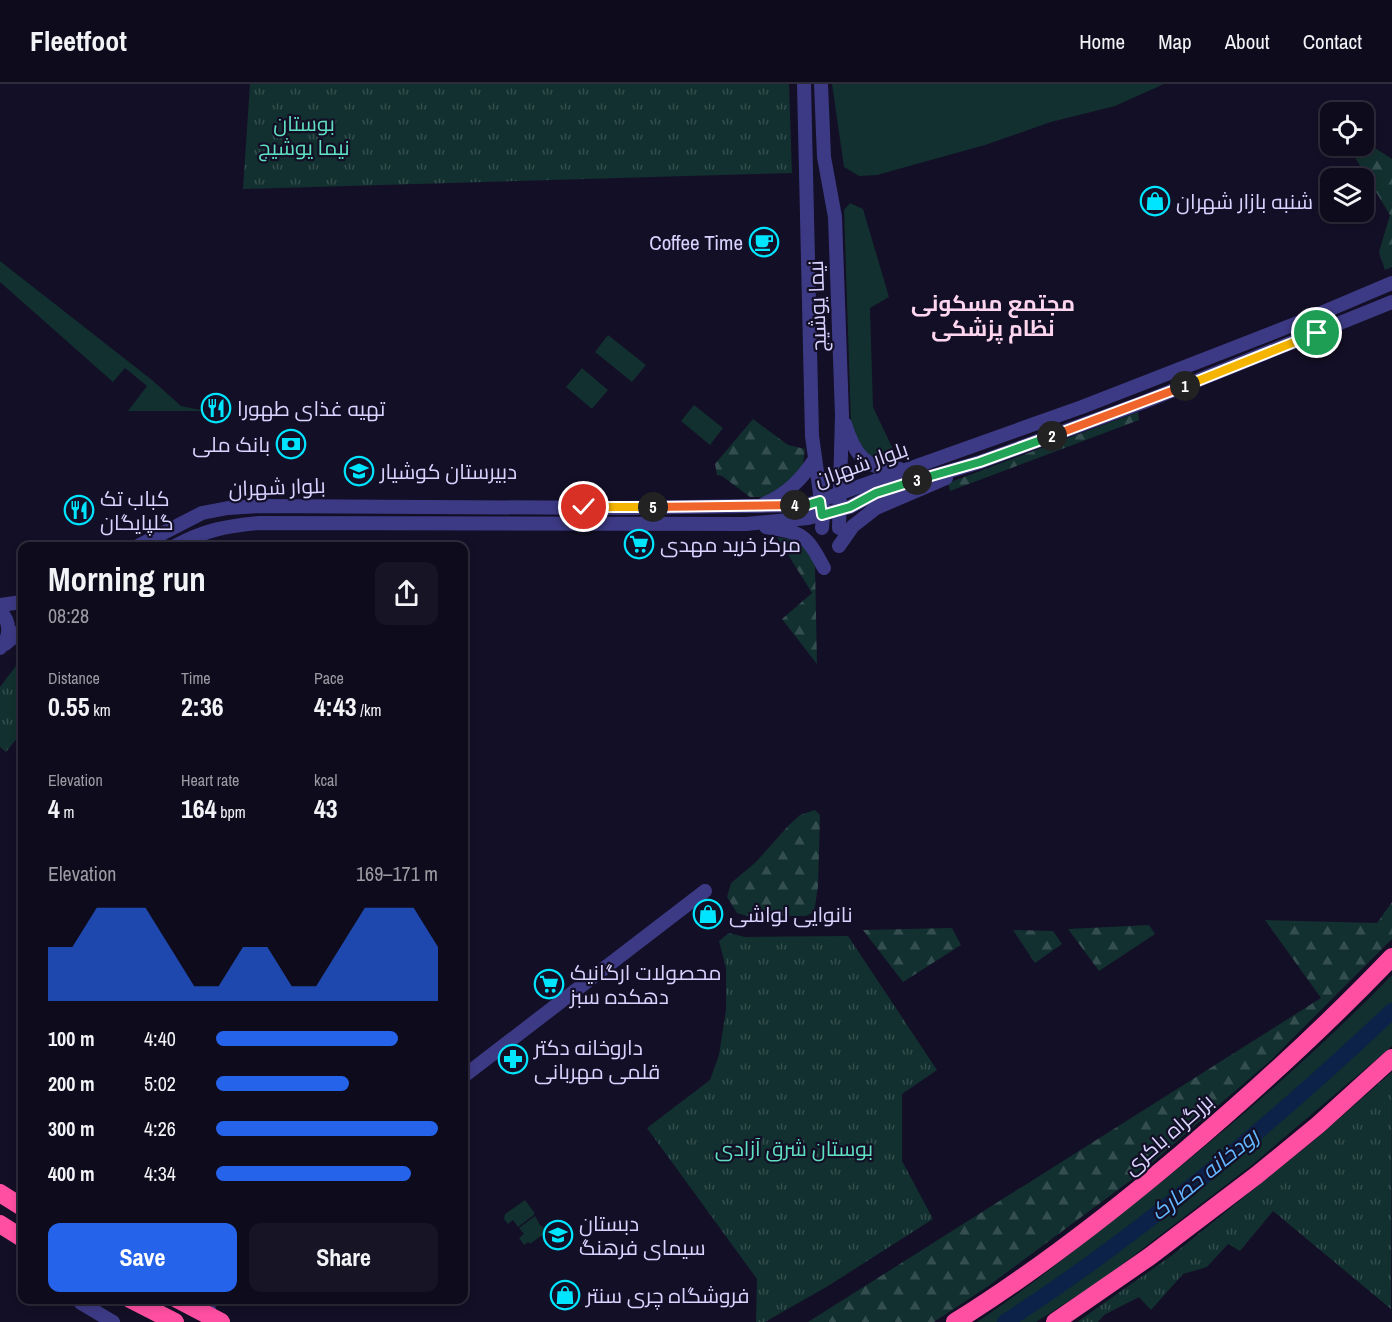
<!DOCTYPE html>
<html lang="en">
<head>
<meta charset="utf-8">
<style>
  :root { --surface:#0e0b1c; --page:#171425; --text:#f1f3f6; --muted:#9b9ba3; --line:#2e2b3b; --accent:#2563eb }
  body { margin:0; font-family:"Archivo Narrow",Cairo,sans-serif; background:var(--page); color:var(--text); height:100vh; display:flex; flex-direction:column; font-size:22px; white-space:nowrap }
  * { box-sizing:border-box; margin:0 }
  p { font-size:20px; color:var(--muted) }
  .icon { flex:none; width:33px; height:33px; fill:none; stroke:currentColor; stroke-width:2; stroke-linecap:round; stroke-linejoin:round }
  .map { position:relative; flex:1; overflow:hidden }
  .sheet { position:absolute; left:18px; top:458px; width:450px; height:762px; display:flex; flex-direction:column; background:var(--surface); border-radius:12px; box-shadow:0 3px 9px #0003,0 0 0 2px var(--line) }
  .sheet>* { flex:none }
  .fabs { position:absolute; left:1320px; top:18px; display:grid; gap:12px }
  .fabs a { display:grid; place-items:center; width:54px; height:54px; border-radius:12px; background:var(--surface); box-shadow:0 3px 9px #0003,0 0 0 2px var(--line); font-size:30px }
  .pin { position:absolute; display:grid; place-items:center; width:51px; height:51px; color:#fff; margin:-26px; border:3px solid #fff; border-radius:50%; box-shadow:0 2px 6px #0007 }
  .km { position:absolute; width:30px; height:30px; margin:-15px; border-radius:50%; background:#222; color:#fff; font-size:16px; line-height:30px; text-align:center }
  .round { display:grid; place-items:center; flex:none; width:63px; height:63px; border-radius:12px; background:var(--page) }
  .overview { display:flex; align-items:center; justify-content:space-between; height:102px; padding:0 30px }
  h1 { font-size:33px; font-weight:700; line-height:45px }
  .figures { display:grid; grid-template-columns:repeat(3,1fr); gap:9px; height:102px; padding:6px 30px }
  .figures div { display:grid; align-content:center }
  .figures b { font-size:26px; font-weight:700 }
  .figures small { font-size:16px; font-weight:400 }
  .figures p { font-size:16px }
  .chart { height:168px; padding:12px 30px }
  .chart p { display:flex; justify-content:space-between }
  .chart svg { width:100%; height:108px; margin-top:6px; fill:var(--accent); opacity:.7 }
  .cta { display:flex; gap:12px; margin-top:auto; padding:12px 30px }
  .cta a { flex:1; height:69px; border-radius:12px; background:var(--accent); color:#fff; font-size:24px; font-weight:700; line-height:69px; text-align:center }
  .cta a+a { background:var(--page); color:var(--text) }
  ul { padding:0 30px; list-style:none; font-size:20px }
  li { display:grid; grid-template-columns:96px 72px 1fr; align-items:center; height:45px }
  li i { height:15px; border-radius:8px; background:var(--accent) }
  header { display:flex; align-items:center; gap:36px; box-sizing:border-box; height:84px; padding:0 30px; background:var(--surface); border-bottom:2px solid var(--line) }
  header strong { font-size:28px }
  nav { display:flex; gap:33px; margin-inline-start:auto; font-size:21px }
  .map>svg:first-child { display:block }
  .green { fill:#12302f }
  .forest { fill:url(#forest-firs) }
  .park { fill:url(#park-tufts) }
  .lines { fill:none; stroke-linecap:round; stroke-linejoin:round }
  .river { stroke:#0c2248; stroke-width:16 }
  .minor { stroke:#3d3a85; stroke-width:14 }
  .highway { stroke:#ff4fa3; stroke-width:18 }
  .split-1-casing { stroke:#fff; stroke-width:12 }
  .split-2-casing { stroke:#fff; stroke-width:12 }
  .split-3-casing { stroke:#fff; stroke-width:12 }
  .split-4-casing { stroke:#fff; stroke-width:12 }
  .split-5-casing { stroke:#fff; stroke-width:12 }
  .split-6-casing { stroke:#fff; stroke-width:12 }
  .split-1 { stroke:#f5b400; stroke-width:8 }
  .split-2 { stroke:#f0652b; stroke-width:8 }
  .split-3 { stroke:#22a559; stroke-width:8 }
  .split-4 { stroke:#22a559; stroke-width:8 }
  .split-5 { stroke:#f0652b; stroke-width:8 }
  .split-6 { stroke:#f5b400; stroke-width:8 }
  .labels { text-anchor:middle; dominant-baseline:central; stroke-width:4.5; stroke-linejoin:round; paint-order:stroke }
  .park-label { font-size:21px; fill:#5fe0c0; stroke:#130f26 }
  .poi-label { font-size:21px; fill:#d9d4ff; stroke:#130f26; text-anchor:start }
  .street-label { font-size:21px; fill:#d9d4ff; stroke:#130f26 }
  .neighbourhood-label { font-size:22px; font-weight:bold; fill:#ffd6f0; stroke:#130f26 }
  .water-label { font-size:22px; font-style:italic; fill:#62b6ff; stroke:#130f26 }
</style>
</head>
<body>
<header>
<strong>Fleetfoot</strong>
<nav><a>Home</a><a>Map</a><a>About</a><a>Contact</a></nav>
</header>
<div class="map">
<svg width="1392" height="1238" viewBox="0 0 1392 1238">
  <defs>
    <pattern id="forest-firs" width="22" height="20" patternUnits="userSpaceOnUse" patternTransform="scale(1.5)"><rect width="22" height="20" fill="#12302f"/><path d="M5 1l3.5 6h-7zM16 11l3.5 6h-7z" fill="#344d4e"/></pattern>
    <pattern id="park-tufts" width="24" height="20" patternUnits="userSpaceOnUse" patternTransform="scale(1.5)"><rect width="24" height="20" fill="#12302f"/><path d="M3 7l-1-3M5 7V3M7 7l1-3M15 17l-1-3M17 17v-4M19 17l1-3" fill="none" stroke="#344d4e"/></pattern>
  </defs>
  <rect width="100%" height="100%" fill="#130f26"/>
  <!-- green -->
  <path class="green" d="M832,0H1164L1115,22L1051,38L985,61L877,91L859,92L844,83Z
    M850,119L863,125L889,213L870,224L873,323L900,380L888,383L860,367L851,340L844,126Z
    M0,177L152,296L181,322L205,327H128L147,302L125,284L113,298L0,198Z
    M608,251L646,281L632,298L595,268Z
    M582,284L608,306L592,325L566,303Z
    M694,321L723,344L710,361L681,337Z
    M1392,891V962L1252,1081L1103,1195L1036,1238H977C1025,1206 1070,1170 1115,1135C1212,1059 1306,979 1392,891Z
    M525,1116L534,1128V1131L518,1143L513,1136L508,1140L504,1135L505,1130Z
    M535,1132L540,1141L548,1147L530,1160L528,1158L524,1161L519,1154L524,1150L519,1144Z"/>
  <!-- forest -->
  <path class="forest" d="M1364,57L1392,75V183L1385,186L1379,168L1390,131L1353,70L1352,62H1364Z
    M1138,328L1139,336L950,407L948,399Z
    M753,335L788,361L805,365L803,381L799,389L768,413H750L722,392L717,391L715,380Z
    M777,453L803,457L815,481L817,580L782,535L812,509Z
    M815,726L820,731L818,803L814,828L806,832H747L737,829L727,813L731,799L756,778L789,741L800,731Z
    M1392,818V855L1271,976L1138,1091L987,1203L934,1238H808L1321,914L1265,836L1377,839Z
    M1149,841L1155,850L1099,887L1068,845Z
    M952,844L961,861L903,898L863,846Z
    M1013,846L1053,847L1062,860L1035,879Z"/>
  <!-- park -->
  <path class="park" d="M250,0H789L792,89L243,105Z
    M22,574V656L18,653L6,668L0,663V603Z
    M729,849L745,853L848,852L937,986L902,1010V1077L933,1135L828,1202L765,1238H756L757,1195L647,1044L710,996L719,971L726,926V884L719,857Z
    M1392,988L1391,1225L1273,1127L1240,1167L1228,1160L1207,1183L1183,1190L1151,1226L1139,1213L1104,1231L1098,1238H1077L1171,1172L1316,1055Z"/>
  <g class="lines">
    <!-- river -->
    <path class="river" d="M1005,1238C1144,1148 1272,1040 1392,927"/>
    <!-- minor -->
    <path class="minor" d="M804,0L812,352L823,431L822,444
      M821,0L824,73L835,133L842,331L839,444
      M845,340C854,369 865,387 900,385
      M764,420C787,410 801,396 815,375
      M766,443C803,449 806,450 824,484
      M138,462L202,429L228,424L259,422L624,424L807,421L1082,323L1300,238L1392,199
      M175,462C205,446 226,442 259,439L746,440L808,434L850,423L876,409L980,378L1144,318L1392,218
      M839,462L853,442L876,424L946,394
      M0,521L22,518
      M0,527C11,538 11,553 0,564
      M5,560L22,546
      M464,992L705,807
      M78,1215L81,1219L113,1238
      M206,1215L211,1233"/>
    <!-- highway -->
    <path class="highway" d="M0,1109L22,1123
      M0,1140L22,1154
      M130,1215L175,1238
      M177,1215L221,1238
      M955,1238C1035,1188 1110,1130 1182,1069C1255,1007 1326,942 1392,873
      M1055,1238L1149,1173L1257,1091L1318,1041L1392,974"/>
  </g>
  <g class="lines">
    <!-- split-1 casing -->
    <g class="split-1-casing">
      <path id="split-1" d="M1185,302L1317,249"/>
    </g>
    <!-- split-2 casing -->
    <g class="split-2-casing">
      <path id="split-2" d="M1052,352L1185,302"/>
    </g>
    <!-- split-3 casing -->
    <g class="split-3-casing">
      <path id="split-3" d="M917,396L980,378L1052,352"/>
    </g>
    <!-- split-4 casing -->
    <g class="split-4-casing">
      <path id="split-4" d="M795,421H807L820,417L822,431L850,423L876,409L917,396"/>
    </g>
    <!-- split-5 casing -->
    <g class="split-5-casing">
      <path id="split-5" d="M653,423L795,421"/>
    </g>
    <!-- split-6 casing -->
    <g class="split-6-casing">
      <path id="split-6" d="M584,423H653"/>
    </g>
    <!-- split-1 -->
    <use href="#split-1" class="split-1"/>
    <!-- split-2 -->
    <use href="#split-2" class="split-2"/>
    <!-- split-3 -->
    <use href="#split-3" class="split-3"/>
    <!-- split-4 -->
    <use href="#split-4" class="split-4"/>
    <!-- split-5 -->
    <use href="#split-5" class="split-5"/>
    <!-- split-6 -->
    <use href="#split-6" class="split-6"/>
  </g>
  <!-- icons -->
  <defs>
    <g id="shop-ring" transform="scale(1.5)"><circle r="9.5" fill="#130f26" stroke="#00e5ff" stroke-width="1.5"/><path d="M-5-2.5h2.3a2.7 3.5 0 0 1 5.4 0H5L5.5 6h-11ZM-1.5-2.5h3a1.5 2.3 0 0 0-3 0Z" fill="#00e5ff"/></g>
    <g id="cafe-ring" transform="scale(1.5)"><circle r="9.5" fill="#130f26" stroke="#00e5ff" stroke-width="1.5"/><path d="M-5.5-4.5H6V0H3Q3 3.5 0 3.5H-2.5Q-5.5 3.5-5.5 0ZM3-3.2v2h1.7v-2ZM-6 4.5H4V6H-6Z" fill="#00e5ff"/></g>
    <g id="restaurant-ring" transform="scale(1.5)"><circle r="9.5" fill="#130f26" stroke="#00e5ff" stroke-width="1.5"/><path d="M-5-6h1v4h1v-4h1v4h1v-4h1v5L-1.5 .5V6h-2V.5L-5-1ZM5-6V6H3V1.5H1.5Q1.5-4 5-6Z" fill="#00e5ff"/></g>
    <g id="bank-ring" transform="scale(1.5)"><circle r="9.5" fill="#130f26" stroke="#00e5ff" stroke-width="1.5"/><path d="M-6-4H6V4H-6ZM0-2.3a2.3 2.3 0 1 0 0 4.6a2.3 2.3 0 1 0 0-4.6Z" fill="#00e5ff"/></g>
    <g id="school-ring" transform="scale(1.5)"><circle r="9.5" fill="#130f26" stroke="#00e5ff" stroke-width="1.5"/><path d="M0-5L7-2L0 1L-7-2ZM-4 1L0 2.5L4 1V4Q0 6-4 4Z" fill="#00e5ff"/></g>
    <g id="supermarket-ring" transform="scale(1.5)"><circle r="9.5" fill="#130f26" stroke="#00e5ff" stroke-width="1.5"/><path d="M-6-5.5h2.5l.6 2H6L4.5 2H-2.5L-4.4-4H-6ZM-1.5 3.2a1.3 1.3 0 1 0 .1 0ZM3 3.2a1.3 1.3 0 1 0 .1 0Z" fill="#00e5ff"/></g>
    <g id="pharmacy-ring" transform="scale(1.5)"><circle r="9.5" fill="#130f26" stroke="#00e5ff" stroke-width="1.5"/><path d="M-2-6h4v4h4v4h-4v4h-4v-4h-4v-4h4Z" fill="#00e5ff"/></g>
  </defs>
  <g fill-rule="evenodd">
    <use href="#shop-ring" x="1155" y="117"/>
    <use href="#cafe-ring" x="764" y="158"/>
    <use href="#restaurant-ring" x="216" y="324"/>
    <use href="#bank-ring" x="291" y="360"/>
    <use href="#school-ring" x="359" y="387"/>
    <use href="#restaurant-ring" x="79" y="426"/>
    <use href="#supermarket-ring" x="639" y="460"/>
    <use href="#shop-ring" x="708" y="830"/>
    <use href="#supermarket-ring" x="549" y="900"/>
    <use href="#pharmacy-ring" x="513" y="975"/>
    <use href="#school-ring" x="558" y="1151"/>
    <use href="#shop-ring" x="565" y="1211"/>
  </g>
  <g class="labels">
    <!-- park labels -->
    <g class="park-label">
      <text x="304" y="39">بوستان<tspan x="304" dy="24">نیما یوشیج</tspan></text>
      <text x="794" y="1064">بوستان شرق آزادی</text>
    </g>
    <!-- poi labels -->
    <g class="poi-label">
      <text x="1176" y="117">شنبه بازار شهران</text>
      <text x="743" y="158" text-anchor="end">Coffee Time</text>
      <text x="237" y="324">تهیه غذای طهورا</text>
      <text x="270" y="360" text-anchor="end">بانک ملی</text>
      <text x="380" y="387">دبیرستان کوشیار</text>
      <text x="100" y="414">کباب تک<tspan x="100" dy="24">گلپایگان</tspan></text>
      <text x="660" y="460">مرکز خرید مهدی</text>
      <text x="729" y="830">نانوایی لواشی</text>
      <text x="570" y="888">محصولات ارگانیک<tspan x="570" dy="24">دهکده سبز</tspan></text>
      <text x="534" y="963">داروخانه دکتر<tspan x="534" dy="24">قلمی مهربانی</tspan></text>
      <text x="579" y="1139">دبستان<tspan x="579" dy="24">سیمای فرهنگ</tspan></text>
      <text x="586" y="1211">فروشگاه چری سنتر</text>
    </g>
    <!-- street labels -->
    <g class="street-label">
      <text transform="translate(817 222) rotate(-92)">نیما یوشیج</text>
      <text transform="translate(861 380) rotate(-19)">بلوار شهران</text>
      <text transform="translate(277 403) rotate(-2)">بلوار شهران</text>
      <text transform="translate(1168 1050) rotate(-41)">بزرگراه باکری</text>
    </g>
    <!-- neighbourhood labels -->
    <g class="neighbourhood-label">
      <text x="993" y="219">مجتمع مسکونی<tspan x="993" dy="25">نظام پزشکی</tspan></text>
    </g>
    <!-- water labels -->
    <g class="water-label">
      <text transform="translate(1204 1090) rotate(-39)">رودخانه حصارک</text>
    </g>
  </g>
</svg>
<div class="fabs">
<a><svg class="icon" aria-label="locate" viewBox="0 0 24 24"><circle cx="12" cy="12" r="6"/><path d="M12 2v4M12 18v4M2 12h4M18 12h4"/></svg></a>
<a><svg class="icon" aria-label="layers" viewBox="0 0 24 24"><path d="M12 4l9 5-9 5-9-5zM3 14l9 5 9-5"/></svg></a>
</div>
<div class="pin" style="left:1317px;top:249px;background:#1e9e55"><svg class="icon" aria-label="arrive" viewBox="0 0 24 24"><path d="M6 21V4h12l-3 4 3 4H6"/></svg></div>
<div class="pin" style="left:584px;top:423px;background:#d93025"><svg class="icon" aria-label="check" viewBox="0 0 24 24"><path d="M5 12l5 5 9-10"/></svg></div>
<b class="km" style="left:1185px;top:302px">1</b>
<b class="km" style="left:1052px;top:352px">2</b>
<b class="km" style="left:917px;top:396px">3</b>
<b class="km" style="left:795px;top:421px">4</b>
<b class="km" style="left:653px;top:423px">5</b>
<section class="sheet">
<div class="overview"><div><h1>Morning run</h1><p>08:28</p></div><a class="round"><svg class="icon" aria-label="share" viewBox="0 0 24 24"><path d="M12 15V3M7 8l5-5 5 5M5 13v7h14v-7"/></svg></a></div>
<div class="figures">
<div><p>Distance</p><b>0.55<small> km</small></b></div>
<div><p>Time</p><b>2:36</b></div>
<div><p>Pace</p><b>4:43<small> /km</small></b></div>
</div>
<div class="figures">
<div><p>Elevation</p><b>4<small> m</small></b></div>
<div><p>Heart rate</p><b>164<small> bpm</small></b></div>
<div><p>kcal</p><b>43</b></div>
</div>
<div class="chart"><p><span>Elevation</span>169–171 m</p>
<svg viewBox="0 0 160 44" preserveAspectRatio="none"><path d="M0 44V22L10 22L20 6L30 6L40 6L50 22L60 38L70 38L80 22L90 22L100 38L110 38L120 22L130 6L140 6L150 6L160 22V44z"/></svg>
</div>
<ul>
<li><b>100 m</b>4:40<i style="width:82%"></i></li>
<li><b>200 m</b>5:02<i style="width:60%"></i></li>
<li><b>300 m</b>4:26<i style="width:100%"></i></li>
<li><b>400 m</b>4:34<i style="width:88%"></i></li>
</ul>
<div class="cta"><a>Save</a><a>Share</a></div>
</section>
</div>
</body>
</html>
